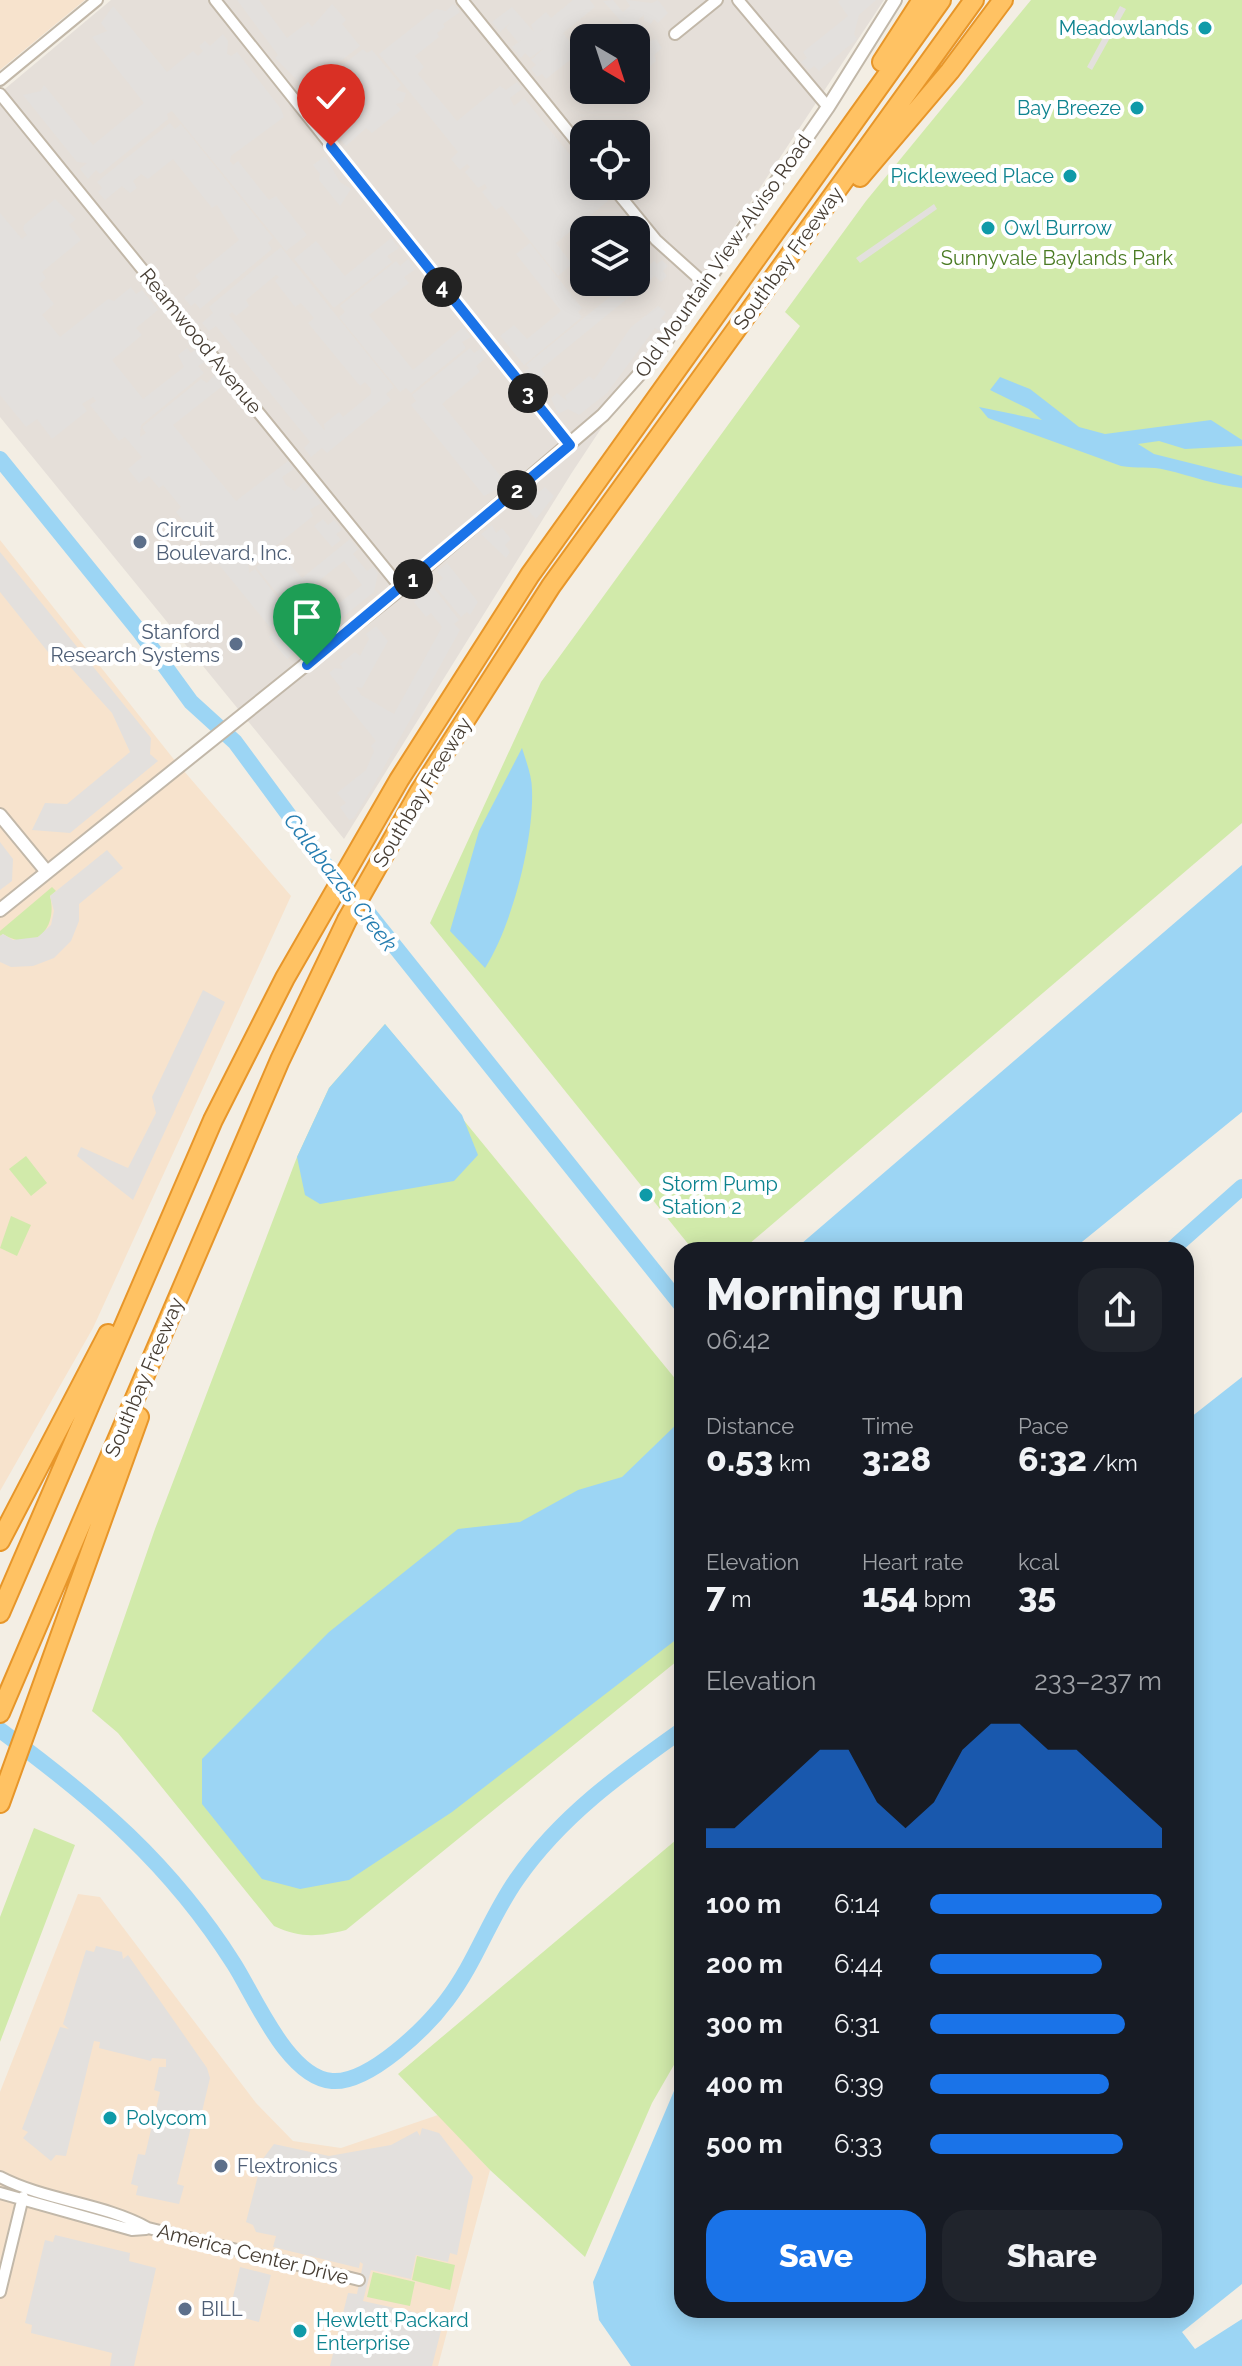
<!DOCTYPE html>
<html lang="en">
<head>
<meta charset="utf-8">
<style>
  :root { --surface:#171b24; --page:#20242c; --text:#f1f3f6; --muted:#9ea1a6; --accent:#1a73e8 }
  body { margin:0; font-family:Raleway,sans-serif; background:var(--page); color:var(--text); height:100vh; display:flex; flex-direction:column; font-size:30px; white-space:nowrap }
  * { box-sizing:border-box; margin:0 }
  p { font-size:26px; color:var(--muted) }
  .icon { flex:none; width:44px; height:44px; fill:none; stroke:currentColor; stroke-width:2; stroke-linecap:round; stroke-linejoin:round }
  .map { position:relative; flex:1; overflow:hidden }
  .drawer { position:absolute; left:674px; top:1242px; width:520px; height:1076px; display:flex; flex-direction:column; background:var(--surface); border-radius:24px; box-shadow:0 4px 20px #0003 }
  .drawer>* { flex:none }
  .needle { width:52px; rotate:141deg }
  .controls { position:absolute; left:570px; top:24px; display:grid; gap:16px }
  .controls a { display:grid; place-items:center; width:80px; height:80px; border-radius:16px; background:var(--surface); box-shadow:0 4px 20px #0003; font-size:40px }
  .pin { position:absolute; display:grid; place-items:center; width:68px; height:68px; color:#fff; margin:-82px -34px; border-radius:50% 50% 50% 0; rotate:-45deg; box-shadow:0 0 8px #0007 }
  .pin .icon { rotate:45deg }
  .km { position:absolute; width:40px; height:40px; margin:-20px; border-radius:50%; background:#222; color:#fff; font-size:22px; line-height:40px; text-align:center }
  .round { display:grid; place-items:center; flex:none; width:84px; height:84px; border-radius:24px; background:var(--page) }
  .headline { display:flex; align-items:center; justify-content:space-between; height:136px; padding:0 32px }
  h1 { font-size:44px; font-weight:800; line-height:60px }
  .stats { display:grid; grid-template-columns:repeat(3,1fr); gap:12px; height:136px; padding:8px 32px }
  .stats div { display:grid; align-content:center }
  .stats b { font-size:34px; font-weight:800 }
  .stats small { font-size:22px; font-weight:400 }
  .stats p { font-size:22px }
  .chart { height:224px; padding:16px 32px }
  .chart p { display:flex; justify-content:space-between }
  .chart svg { width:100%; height:144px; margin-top:8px; fill:var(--accent); opacity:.7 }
  .primary-button { display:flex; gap:16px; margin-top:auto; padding:16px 32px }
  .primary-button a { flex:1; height:92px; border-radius:24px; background:var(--accent); color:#fff; font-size:32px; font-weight:800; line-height:92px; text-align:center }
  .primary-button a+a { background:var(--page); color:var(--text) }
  ul { padding:0 32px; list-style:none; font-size:26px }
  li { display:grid; grid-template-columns:128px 96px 1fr; align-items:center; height:60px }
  li i { height:20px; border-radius:10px; background:var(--accent) }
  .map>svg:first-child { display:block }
  .commercial { fill:#f7e3cd }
  .industrial { fill:#e5dfd9; fill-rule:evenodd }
  .green { fill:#d1eaaa }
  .parking { fill:#e3e0dd; fill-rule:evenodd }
  .water { fill:#9cd5f4 }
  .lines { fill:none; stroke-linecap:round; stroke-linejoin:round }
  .river { stroke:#9cd5f4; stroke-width:16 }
  .minor-casing { stroke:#c2b8a9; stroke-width:14 }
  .tertiary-casing { stroke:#c2b8a9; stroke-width:16 }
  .motorway-casing { stroke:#e7962a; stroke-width:22 }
  .minor { stroke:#fff; stroke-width:10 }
  .tertiary { stroke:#fff; stroke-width:12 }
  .motorway { stroke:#ffc263; stroke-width:18 }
  .route-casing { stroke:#fff; stroke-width:16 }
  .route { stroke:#1a73e8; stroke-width:10 }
  .culture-dot { fill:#0f9aa8; stroke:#fff; stroke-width:3 }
  .service-dot { fill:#5c6f8a; stroke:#fff; stroke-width:3 }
  .labels { text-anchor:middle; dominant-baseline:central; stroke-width:8; stroke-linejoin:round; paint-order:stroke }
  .culture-label { font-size:20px; fill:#0d838f; stroke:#fff; text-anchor:start }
  .street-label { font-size:20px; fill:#463d33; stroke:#fff }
  .park-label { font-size:20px; fill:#4a7b23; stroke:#fff }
  .service-label { font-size:20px; fill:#4e5e75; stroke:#fff; text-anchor:start }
  .water-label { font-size:22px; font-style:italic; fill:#257db0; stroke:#fff }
</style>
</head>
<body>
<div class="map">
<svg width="1242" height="2366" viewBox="0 0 1242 2366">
  <rect width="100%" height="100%" fill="#f3eee4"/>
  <!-- commercial -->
  <path class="commercial" d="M0,0H85L0,70Z
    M0,540L172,757L291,896L93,1328L0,1491Z
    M78,1894L100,1897L256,2103L293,2141L341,2148L438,2115L490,2170L438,2366H0V2092Z"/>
  <!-- industrial -->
  <path class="industrial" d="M111,0H884L571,474L344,839L0,417V93ZM584,38H636V90H584ZM584,134H636V186H584ZM584,230H636V282H584Z"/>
  <!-- green -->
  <path class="green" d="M1031,0H1242V823L742,1250H693L430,923L541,682L800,326L785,312L866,201Z
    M52,887L56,891L50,896C58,928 35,954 3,934L0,936V931Z
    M385,1024L682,1387V1657L346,1930C317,1937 300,1938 274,1926L118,1733L92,1711L155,1529L297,1157L329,1088Z
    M26,1156L47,1183L31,1196L9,1169Z
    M11,1216L31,1225L17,1256L0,1248Z
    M34,1828L75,1845L0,2042V1917Z
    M682,1835V2051L652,2103L585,2257L490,2170L398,2074Z
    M417,2256L455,2265L450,2290L412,2280Z
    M373,2272L415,2282L410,2306L367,2297Z"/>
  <!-- parking -->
  <path class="parking" d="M237,0H259L287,38L308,22L312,27L332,4L346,20L342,24L360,46L310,85L306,80L301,84L275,58L278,55Z
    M573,0H590L595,7L563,33L579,53L546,79L542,74L537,77L531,69L536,65L531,60L545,47L530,58L525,53L521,58L512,47L524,38L518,42L506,28L511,22L500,32L492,22L512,7L534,32L531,25L546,12L551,18Z
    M613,0L623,12L630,6L626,0L652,3L658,0L668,13L658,23L654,19L651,24L644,21V15L638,20L648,32L643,36L647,42L656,39L662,48L654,55L656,61L636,78V38L603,1Z
    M840,0H876L859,15L854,34L857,39L819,71L814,66L809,70L801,62L807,58L803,52L848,16L838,2Z
    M453,4L460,12L443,24L445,27L437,33L439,37L415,56L424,67L418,74L457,121L500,86L506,90L517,82L522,89L510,98L514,106L524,98L584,172V186H595L592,192L597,196L601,193L608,201L556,243L572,264L558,276L502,206L496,210L482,192L487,188L485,184L478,188L465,172L470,167L467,164L460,170L451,159L458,152L379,54L436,9L446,11Z
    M113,6L167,72L193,51L198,56L203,51L199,46L205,41L210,46L223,34L228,41L227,54L231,56L237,52L281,109L284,117L231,156L230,161L233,165L238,161L269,200L276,196L307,235L286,251L172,111L167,114L168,119L100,174L96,170L88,179L80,169L87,163L77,162L23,95L41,91L44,85L93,145L144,103L92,37L107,31L101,23Z
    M1120,6L1126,9L1092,70L1087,67Z
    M363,49L367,53L372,50L401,85L396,90L406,93L403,102L396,104L401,110L372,133L366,128L346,146L340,139L346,129L341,133L320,108L325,103L315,108L308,99L314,96L310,91Z
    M170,123L175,129L181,124L273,238L268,243L272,249L200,309L195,303L191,306L184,298L201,284L195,276L239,240L217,205L212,208L173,159L148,179L141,174L133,181L137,188L130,193L122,186L105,200L98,192L102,188L97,182Z
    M325,156L340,182L351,189L340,206L319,180L320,174L313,165Z
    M55,199L76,219L69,225L81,240L42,272L46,278L39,284L54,304L42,315L60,337L108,299L114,301L131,287L136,294L142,290L158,310L136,328L142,335L112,360L143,399L184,367L178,355L187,348L191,353L196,349L206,361L198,366L204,373L141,425L140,437L146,433L142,427L201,379L207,383L216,373L225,384L173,425L236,501L288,461L294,469L282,477L286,485L295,491L304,482L321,503L310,510L313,516L256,562L252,557L248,560L249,573L255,569L311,639L287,659L269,637L274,632L176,512L181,507L163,485L159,488L149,476L139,483L128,469L142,457L125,437L119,441L90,405L96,401L93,397L82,404L87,411L52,439L37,419L26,427L0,395V213L22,239L27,235L23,229L24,225Z
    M934,204L937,209L860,263L856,258Z
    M391,238L399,248L387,256L392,262L334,308L294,259L316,241L345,276Z
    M530,243L582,308L578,312L582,317L524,365L500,336L514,325L527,339L561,311L516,254Z
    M281,247L394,387L386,394L391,400L327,453L322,448L311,457L304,448L310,442L216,326L209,331L202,323L213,313L209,307ZM276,275L279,277L275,281L295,307L301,303L314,318L308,323L360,386L365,382L371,389V394L343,417L339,412L324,424L325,431L229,315L232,312L236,316L249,306L246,300Z
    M408,259L416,269L404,277L409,283L369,315L413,370L463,327L471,337L462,342L466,348L411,393L406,388L400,392L339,317L345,312L340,306L396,261L400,266Z
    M662,260L668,266L663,271L667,276L661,282L655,276L541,369L545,375L539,380L534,375L530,379L524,372L529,368L526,365L628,282H636V276L654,261L657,264Z
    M658,306L666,312L661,319L669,325L663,333L655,328L607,393L579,415L568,409L558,414L551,398L557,393L567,401L565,396L589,376L594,380L631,327Z
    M470,348L474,353L480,349L487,357L476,366L480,372L442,404L503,479L498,483L501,487L484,496L411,405L416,401L412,395Z
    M545,487L554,496L536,519L524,506L531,500L527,495L535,488L539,492Z
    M323,519L328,525L334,520L342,530L336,534L341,540L332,547L314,526Z
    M492,525L496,533L502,528L511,539L505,545L510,552L506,558L481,534Z
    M350,539L358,549L353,554L367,571L373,567L378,573L374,592L314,640L256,567L278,550L302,578ZM344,561L362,585L317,621L298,597Z
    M0,552L151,738L150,754L158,761L70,833L32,830L45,803L67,804L130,752L112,713L55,650L48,652L0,592Z
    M447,563L478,602L470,615L467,612L461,617L435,586L443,578L437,572Z
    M423,584L428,590L433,587L459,620L454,624L460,630L379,776L354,818L349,820L340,807L346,803L337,793L366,770L374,751L371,746L376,741L337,692L341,688L329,673L335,668L343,669L340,664L355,652L360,656L369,639L366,634L376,626L388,641L362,688L356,687L361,695L394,714L442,627L431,613L426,617L414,602L418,598L413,592Z
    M0,842L13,859L12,881L0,890Z
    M107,850L123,868L79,904V921L71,941L54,958L33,966L11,967L0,962V936L3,934L13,940L38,937L51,925L54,911L50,896Z
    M203,990L225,1002L133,1200L77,1156L81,1147L128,1168L156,1113L152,1097Z
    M96,1946L122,1952L123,1959L128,1955L207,2068L210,2078L200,2120L193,2119L177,2184L184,2186L179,2204L136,2195L138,2186L131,2184L138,2154L145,2155L160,2092L154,2090L159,2067H166V2059L152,2058L151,2061L99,2048L100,2042L94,2041L66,2156L56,2155L51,2161L23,2138L28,2132L22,2129L60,2027L69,2029L63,2024L86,1950L94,1952Z
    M422,2128L439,2133L473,2177L457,2255L450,2253L448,2262L416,2255L411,2279L371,2270L363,2301L444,2319L432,2366H330L348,2293L357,2294L363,2264L360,2262L359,2268L273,2247L276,2236L256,2232L253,2225L246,2222L262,2160L274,2144L329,2156L391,2145L417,2131L420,2136Z
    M55,2235L130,2253L129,2261L156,2268L134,2366H110L112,2353L31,2333L32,2325L25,2323L45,2240L53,2242Z
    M240,2267L271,2275L259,2322L229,2314Z"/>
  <!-- water -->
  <path class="water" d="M1000,377L1030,389L1079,427L1105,434L1211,420L1242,440V446L1185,449L1159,441L1138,444L1154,454L1242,476V488C1215,485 1192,476 1166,470C1152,466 1136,469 1121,466L988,418L979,407L1042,420L1029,409L990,390Z
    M522,748C526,761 532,776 532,790C534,840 512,926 485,968L450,931L479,831Z
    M1242,865V1112L1072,1250H794Z
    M385,1024L462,1115L478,1155L454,1181L320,1204L305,1195L297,1157L329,1088Z
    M1242,1377V2284L1182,2332L1195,2349L1242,2319V2366H631L599,2320L593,2282L682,2072V2310H1186V1421Z
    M682,1419V1635L452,1812L349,1880L300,1889L262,1879L202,1804V1759L329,1632L458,1529L520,1522L578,1490L622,1477Z"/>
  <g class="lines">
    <!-- river -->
    <path class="river" d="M0,459L140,632L191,702L235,742L327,867L369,914L682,1306
      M1171,1250L1242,1187
      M0,1730C95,1800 170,1863 234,1964C255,1997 288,2078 332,2081C369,2084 427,2027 447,2000C476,1962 490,1917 517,1879C561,1816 620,1774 682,1730"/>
    <!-- minor casing -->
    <g class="minor-casing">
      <path id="minor" d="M215,0L570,445
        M462,0L584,151
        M738,0L828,107
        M675,34L717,0
        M0,80L97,0
        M0,94L401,588
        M612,186L656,240L705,284
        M0,2177C46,2201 103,2203 148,2228L359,2280
        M0,2193L132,2230L146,2229
        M0,2292L23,2197"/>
    </g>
    <!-- tertiary casing -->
    <g class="tertiary-casing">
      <path id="tertiary" d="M0,815L47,872
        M0,910L401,588L603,415L654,358L828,107L895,0"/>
    </g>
    <!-- motorway casing -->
    <g class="motorway-casing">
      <path id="motorway" d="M882,62L922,0
        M860,177L950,71L1003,0
        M0,1541L108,1334
        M0,1613L213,1120L285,978L399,780L530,575L941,0
        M0,1713L280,1060L347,920L420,791L551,586L974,0
        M0,1803L139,1417"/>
    </g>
    <!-- minor -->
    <use href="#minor" class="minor"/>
    <!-- tertiary -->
    <use href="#tertiary" class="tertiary"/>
    <!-- motorway -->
    <use href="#motorway" class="motorway"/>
  </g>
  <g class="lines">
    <!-- route casing -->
    <g class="route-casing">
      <path id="route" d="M307,665L570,445L331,146"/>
    </g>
    <!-- route -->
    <use href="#route" class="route"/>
  </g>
  <!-- markers -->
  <g class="culture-dot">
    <circle cx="1205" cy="28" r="8"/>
    <circle cx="1137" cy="108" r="8"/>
    <circle cx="1070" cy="176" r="8"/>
    <circle cx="988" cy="228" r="8"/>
    <circle cx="646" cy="1195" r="8"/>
    <circle cx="110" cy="2118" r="8"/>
    <circle cx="300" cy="2331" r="8"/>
  </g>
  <g class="service-dot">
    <circle cx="140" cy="542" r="8"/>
    <circle cx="236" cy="644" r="8"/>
    <circle cx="221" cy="2166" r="8"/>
    <circle cx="185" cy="2309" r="8"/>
  </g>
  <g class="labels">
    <!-- culture labels -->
    <g class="culture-label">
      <text x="1189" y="28" text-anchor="end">Meadowlands</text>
      <text x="1121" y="108" text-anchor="end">Bay Breeze</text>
      <text x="1054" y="176" text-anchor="end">Pickleweed Place</text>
      <text x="1004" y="228">Owl Burrow</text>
      <text x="662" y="1184">Storm Pump<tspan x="662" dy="23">Station 2</tspan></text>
      <text x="126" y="2118">Polycom</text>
      <text x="316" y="2320">Hewlett Packard<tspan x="316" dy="23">Enterprise</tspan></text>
    </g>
    <!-- street labels -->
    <g class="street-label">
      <text transform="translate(723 256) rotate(-55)">Old Mountain View-Alviso Road</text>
      <text transform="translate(788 258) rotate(-54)">Southbay Freeway</text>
      <text transform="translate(201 341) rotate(51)">Reamwood Avenue</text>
      <text transform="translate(422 792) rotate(-59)">Southbay Freeway</text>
      <text transform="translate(144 1377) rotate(-67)">Southbay Freeway</text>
      <text transform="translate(253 2254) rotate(14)">America Center Drive</text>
    </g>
    <!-- park labels -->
    <g class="park-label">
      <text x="1057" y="258">Sunnyvale Baylands Park</text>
    </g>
    <!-- service labels -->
    <g class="service-label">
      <text x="156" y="530">Circuit<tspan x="156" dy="23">Boulevard, Inc.</tspan></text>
      <text x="220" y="632" text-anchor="end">Stanford<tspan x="220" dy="23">Research Systems</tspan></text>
      <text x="237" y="2166">Flextronics</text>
      <text x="201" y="2309">BILL</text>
    </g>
    <!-- water labels -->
    <g class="water-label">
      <text transform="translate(341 882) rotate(52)">Calabazas Creek</text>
    </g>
  </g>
</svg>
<div class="controls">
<a><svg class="needle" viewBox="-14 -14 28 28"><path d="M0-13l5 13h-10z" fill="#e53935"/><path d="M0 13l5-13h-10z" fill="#9ea1a6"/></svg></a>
<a><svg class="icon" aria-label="locate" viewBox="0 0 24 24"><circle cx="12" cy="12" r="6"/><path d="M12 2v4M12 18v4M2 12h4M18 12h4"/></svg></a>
<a><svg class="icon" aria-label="layers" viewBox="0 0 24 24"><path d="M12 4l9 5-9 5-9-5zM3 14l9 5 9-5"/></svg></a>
</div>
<div class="pin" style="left:307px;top:665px;background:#1e9e55"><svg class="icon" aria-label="arrive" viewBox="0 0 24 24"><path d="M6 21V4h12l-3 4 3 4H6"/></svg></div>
<div class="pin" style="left:331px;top:146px;background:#d93025"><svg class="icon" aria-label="check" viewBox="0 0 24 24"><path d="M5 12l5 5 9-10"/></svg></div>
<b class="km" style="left:413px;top:579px">1</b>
<b class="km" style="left:517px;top:490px">2</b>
<b class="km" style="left:528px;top:393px">3</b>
<b class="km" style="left:442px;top:287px">4</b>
<section class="drawer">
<div class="headline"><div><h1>Morning run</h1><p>06:42</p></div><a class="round"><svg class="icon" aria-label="share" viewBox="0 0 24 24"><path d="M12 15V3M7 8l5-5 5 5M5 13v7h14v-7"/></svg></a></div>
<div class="stats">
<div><p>Distance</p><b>0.53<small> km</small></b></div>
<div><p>Time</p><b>3:28</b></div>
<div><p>Pace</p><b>6:32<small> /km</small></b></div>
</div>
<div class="stats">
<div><p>Elevation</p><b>7<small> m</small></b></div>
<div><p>Heart rate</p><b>154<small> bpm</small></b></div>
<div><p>kcal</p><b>35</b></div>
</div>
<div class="chart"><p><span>Elevation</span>233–237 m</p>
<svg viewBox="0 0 160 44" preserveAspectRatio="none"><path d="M0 44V38L10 38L20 30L30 22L40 14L50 14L60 30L70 38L80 30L90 14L100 6L110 6L120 14L130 14L140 22L150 30L160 38V44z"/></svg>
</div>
<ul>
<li><b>100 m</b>6:14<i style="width:100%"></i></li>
<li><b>200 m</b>6:44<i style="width:74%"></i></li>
<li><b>300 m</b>6:31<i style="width:84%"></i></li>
<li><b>400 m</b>6:39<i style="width:77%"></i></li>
<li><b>500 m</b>6:33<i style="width:83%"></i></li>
</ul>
<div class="primary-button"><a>Save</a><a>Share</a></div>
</section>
</div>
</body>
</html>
